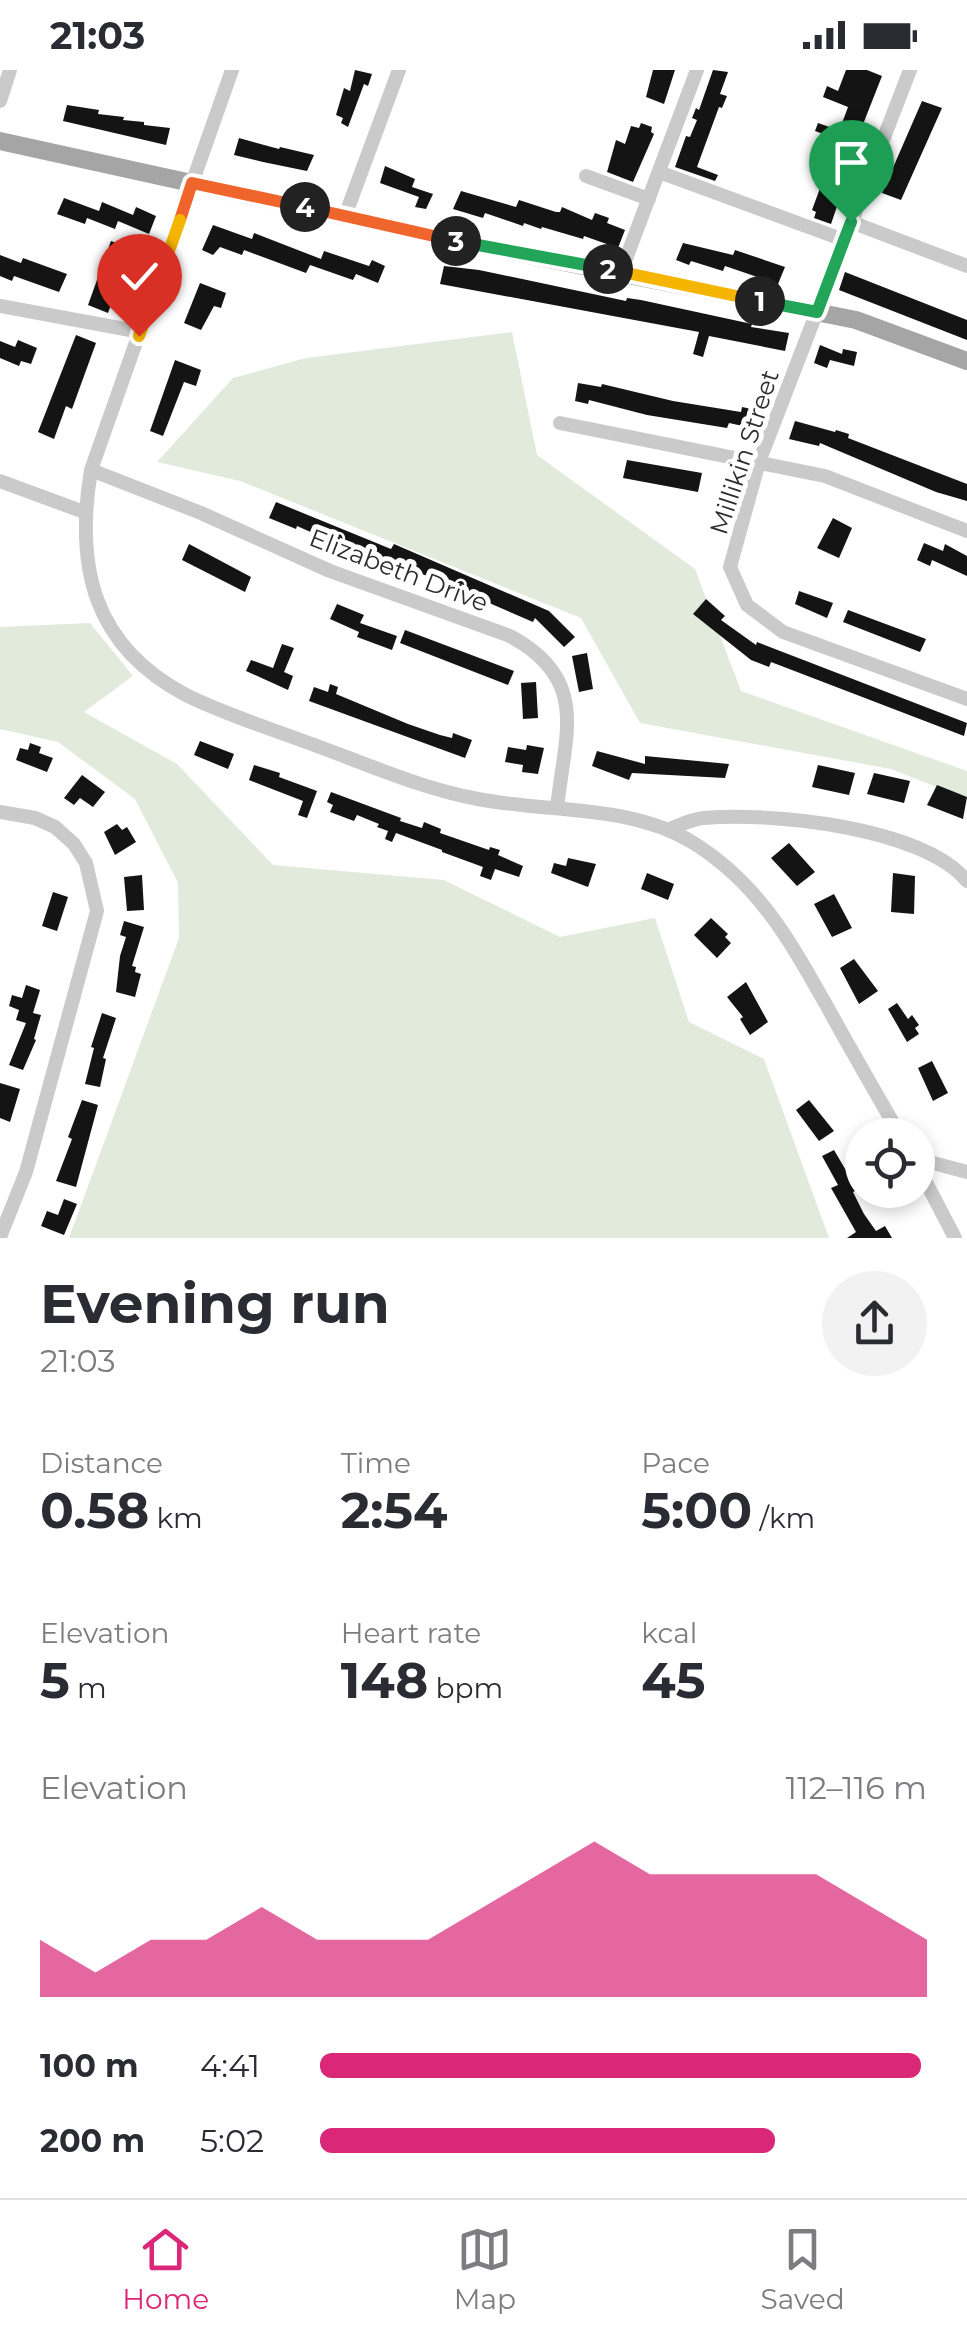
<!DOCTYPE html>
<html lang="en">
<head>
<meta charset="utf-8">
<style>
  :root { --surface:#fff; --page:#f2f2f3; --text:#2b2b33; --muted:#7c7c81; --line:#e1e1e2; --accent:#db2777 }
  body { margin:0; font-family:Montserrat,sans-serif; background:var(--page); color:var(--text); height:100vh; display:flex; flex-direction:column; font-size:38px; white-space:nowrap }
  * { box-sizing:border-box; margin:0 }
  p { font-size:32px; color:var(--muted) }
  .icon { flex:none; width:55px; height:55px; fill:none; stroke:currentColor; stroke-width:2; stroke-linecap:round; stroke-linejoin:round }
  .map { position:relative; height:1168px; overflow:hidden }
  .side { display:flex; flex-direction:column; background:var(--surface); flex:1 }
  .side>* { flex:none }
  .fabs { position:absolute; left:845px; top:1048px; display:grid; gap:20px }
  .fabs a { display:grid; place-items:center; width:90px; height:90px; border-radius:50%; background:var(--surface); box-shadow:0 5px 15px #0003; font-size:50px }
  .pin { position:absolute; display:grid; place-items:center; width:85px; height:85px; color:#fff; margin:-102px -42px; border-radius:50% 50% 50% 0; rotate:-45deg; box-shadow:0 0 10px #0007 }
  .pin .icon { rotate:45deg }
  .km { position:absolute; width:50px; height:50px; margin:-25px; border-radius:50%; background:#222; color:#fff; font-size:28px; line-height:50px; text-align:center }
  .round { display:grid; place-items:center; flex:none; width:105px; height:105px; border-radius:52px; background:var(--page) }
  .headline { display:flex; align-items:center; justify-content:space-between; height:170px; padding:0 40px }
  h1 { font-size:55px; font-weight:700; line-height:75px }
  .metrics { display:grid; grid-template-columns:repeat(3,1fr); gap:15px; height:170px; padding:10px 40px }
  .metrics div { display:grid; align-content:center }
  .metrics b { font-size:50px; font-weight:700 }
  .metrics small { font-size:28px; font-weight:400 }
  .metrics p { font-size:28px }
  .chart { height:280px; padding:20px 40px }
  .chart p { display:flex; justify-content:space-between }
  .chart svg { width:100%; height:180px; margin-top:10px; fill:var(--accent); opacity:.7 }
  ul { padding:0 40px; list-style:none; font-size:32px }
  li { display:grid; grid-template-columns:160px 120px 1fr; align-items:center; height:75px }
  li i { height:25px; border-radius:12px; background:var(--accent) }
  .status { display:flex; justify-content:space-between; align-items:center; height:70px; padding:0 50px; background:var(--surface); direction:ltr }
  .status svg { height:28px; fill:currentColor }
  .menu { display:flex; justify-content:space-around; align-items:center; height:140px; border-top:2px solid var(--line); background:var(--surface); font-size:28px; color:var(--muted) }
  .menu a { display:grid; justify-items:center; gap:5px }
  .menu .on { color:var(--accent) }
  .map>svg:first-child { display:block }
  .green { fill:#e2eadc }
  .building { fill:#141414 }
  .lines { fill:none; stroke-linecap:round; stroke-linejoin:round }
  .minor { stroke:#cacaca; stroke-width:14 }
  .major { stroke:#a5a5a5; stroke-width:18 }
  .split-1-casing { stroke:#fff; stroke-width:20 }
  .split-2-casing { stroke:#fff; stroke-width:20 }
  .split-3-casing { stroke:#fff; stroke-width:20 }
  .split-4-casing { stroke:#fff; stroke-width:20 }
  .split-5-casing { stroke:#fff; stroke-width:20 }
  .split-6-casing { stroke:#fff; stroke-width:20 }
  .split-1 { stroke:#22a559; stroke-width:12 }
  .split-2 { stroke:#f5b400; stroke-width:12 }
  .split-3 { stroke:#22a559; stroke-width:12 }
  .split-4 { stroke:#f0652b; stroke-width:12 }
  .split-5 { stroke:#f0652b; stroke-width:12 }
  .split-6 { stroke:#f5b400; stroke-width:12 }
  .labels { text-anchor:middle; dominant-baseline:central; stroke-width:10; stroke-linejoin:round; paint-order:stroke }
  .street-label { font-size:25px; fill:#2d2d2d; stroke:#fff }
</style>
</head>
<body>
<div class="status"><b>21:03</b><svg viewBox="0 0 49 12"><path d="M0 12V9h3v3zM5 12V6h3v6zM10 12V3h3v9zM15 12V0h3v12zM26 1h20v11H26zM47 4h2v5h-2z"/></svg></div>
<div class="map">
<svg width="967" height="1168" viewBox="0 0 967 1168">
  <rect width="100%" height="100%" fill="#fff"/>
  <!-- green -->
  <path class="green" d="M512,262L537,385L695,499L741,621L967,701V729L891,699L640,653L581,548L240,411L157,392L233,308L306,288Z
    M90,553L133,606L84,642L177,694L273,795L444,810L560,867L655,848L689,952L764,989L829,1168H69L179,868L178,813L135,729L58,672L0,659V557Z"/>
  <!-- building -->
  <path class="building" d="M355,0L372,4L368,16L364,14L348,57L341,53L343,48L336,45L344,18L350,21Z
    M653,0H675L664,34L646,27Z
    M713,0L728,2L720,24L727,26L722,38L719,37L697,97L718,105L715,111L675,97L686,66L690,67L697,50L692,48L696,38L699,40Z
    M846,0H867L882,6L847,95L851,96L831,154L814,148L816,142L812,140L833,83L830,82L835,68L815,61L818,53L838,60L841,56L848,37L823,27L827,16L838,21Z
    M922,31L942,38L901,130L882,123Z
    M67,35L99,40L98,44L124,47L123,50L144,52V55L170,58L166,75L63,51Z
    M641,53L652,57L651,62L654,64L633,112L607,102L616,70L625,74L631,56L639,58Z
    M239,68L279,79L280,77L314,85L307,101L263,92L234,85Z
    M385,96L415,109L412,117L433,124L426,139L415,137L419,127L380,113Z
    M461,121L516,137L519,130L556,142H560L562,137L592,150L595,143L609,148L607,153L625,160L618,178L584,166L583,169L542,157L541,159L524,153L523,156L485,143L483,148L453,139Z
    M64,128L99,141L102,132L133,145L136,137L156,146L149,164L118,151L115,159L87,148L85,154L57,144Z
    M213,155L252,169L254,163L321,189L324,181L369,196L372,190L385,196L378,213L356,204L353,210L310,195L306,203L244,180L242,185L220,177L213,185L202,180Z
    M111,171L131,179L108,243L88,235Z
    M683,173L733,185L735,180L785,197L778,214L725,196L723,201L691,191L689,195L676,190Z
    M0,185L21,193L23,188L67,204L59,222L14,206L12,211L0,206Z
    M444,196L479,200L626,231L627,228L641,230L752,254L751,257L789,263L785,281L709,266L703,287L693,284L699,262L440,214Z
    M845,202L967,250V270L839,220Z
    M200,213L226,223L221,238L214,236L201,260L184,253Z
    M76,265L96,273L72,339L66,336L54,369L38,362Z
    M18,270L37,278L31,294L21,291L19,296L0,288V271L15,277Z
    M820,275L842,284L843,279L857,282L854,296L830,290L827,298L814,293Z
    M175,290L201,300L196,316L184,312L163,366L150,361Z
    M578,313L601,317L602,314L673,331L741,342L742,337L756,340L752,358L729,353L727,358L647,345L589,330L588,334L575,331Z
    M795,351L835,362L836,360L849,364L848,368L967,414V431L936,422L820,373L819,376L789,369Z
    M627,390L702,403L698,422L623,408Z
    M276,432L391,479L394,474L549,541L575,567L564,577L535,548L533,552L376,484L374,490L297,456L296,459L269,448Z
    M833,448L852,458L839,488L817,478Z
    M924,473L943,481L945,474L967,486V506L932,490L930,496L917,490Z
    M189,474L251,507L245,522L182,490Z
    M799,521L833,533L827,548L795,534Z
    M706,529L725,546L721,550L756,575L757,572L967,653L964,666L771,592L769,597L751,590L693,544Z
    M337,534L364,545L360,553L397,566L392,580L357,567L359,562L330,549Z
    M848,540L926,569L920,582L843,552Z
    M405,560L514,601L508,615L400,573Z
    M282,574L294,578L284,602L293,606L288,620L246,601L251,590L273,598Z
    M587,583L593,619L579,622L572,586Z
    M536,612L538,648L523,649L521,613Z
    M330,614L338,617L336,624L408,654L440,665L452,668L453,663L472,670L465,688L309,631L314,617L328,622Z
    M200,671L234,684L228,699L194,685Z
    M30,673L41,677L39,683L53,688L47,702L16,690L20,678L28,680Z
    M527,675L544,678L538,704L522,702L523,695L505,692L508,677L526,680Z
    M597,681L645,694V686L729,694L725,708L632,703L629,710L592,696Z
    M254,695L280,703L279,707L317,721L307,748L298,745L303,731L249,710Z
    M818,695L855,703L849,725L812,717Z
    M874,703L910,711L904,733L867,724Z
    M82,705L105,722L93,737L80,728L74,735L64,728Z
    M937,715L967,727L963,749L927,735Z
    M331,722L401,748L400,751L422,758L424,752L441,759L440,763L489,780L490,777L500,780L498,785L523,796L519,807L495,799L491,810L480,806L483,797L442,782V780L396,763L392,772L385,769L388,761L377,757L379,754L357,745L354,751L330,742L333,735L327,732Z
    M117,754L122,760L127,757L136,772L115,785L104,762Z
    M789,773L815,802L797,816L771,788Z
    M568,788L596,794L588,817L551,803L554,793L566,796Z
    M647,803L674,814L668,830L641,819Z
    M893,803L915,806L914,844L891,842Z
    M142,805L144,840L127,841L124,807Z
    M53,822L68,827L57,861L42,856Z
    M834,824L852,858L832,867L814,834Z
    M711,848L728,864L725,867L731,873L717,888L694,865Z
    M124,851L144,857L132,896L136,897L135,902L141,904L135,927L116,922L120,886L126,867L120,865Z
    M854,889L878,921L859,934L840,898Z
    M746,912L768,952L750,965L740,949L743,947L727,927Z
    M26,915L40,920L33,943L41,945L34,969L36,970L23,1000L9,995L26,953L16,950L19,940L9,936L12,925L22,928Z
    M897,933L908,949L912,945L919,955L915,958L919,964L907,972L888,939Z
    M102,943L116,948L103,988L106,989L100,1017L85,1014L94,978L91,977Z
    M932,991L948,1023L933,1031L918,998Z
    M0,1013L20,1019L10,1052L0,1048Z
    M82,1030L98,1035L76,1117L56,1111L72,1069L68,1067Z
    M809,1030L834,1061L819,1071L796,1040Z
    M834,1080L851,1109L857,1106L862,1117L853,1122L864,1144L876,1161L885,1156L892,1168H847L856,1162L831,1118L838,1115L822,1086Z
    M64,1129L77,1134L64,1165L41,1156L47,1141L58,1145Z"/>
  <g class="lines">
    <!-- minor -->
    <path class="minor" d="M232,0L91,400C75,497 93,576 186,625C224,644 266,657 306,672C362,692 419,718 478,729C549,743 628,734 692,772C760,814 791,873 829,940C852,982 876,1023 900,1065
      M910,0L759,392L730,497L747,535L783,562L967,629
      M0,31L10,0
      M659,102L844,170
      M586,106L649,129
      M345,146L399,0
      M851,152L967,196
      M621,202L697,0
      M0,236L141,262
      M560,353L825,406L967,461
      M91,400L201,443L330,501L510,566C590,609 565,663 557,738
      M0,411L84,442
      M0,742L35,748L55,757L74,774L86,793L97,841L26,1102L0,1167
      M668,760C679,755 692,749 704,748C771,742 922,757 967,811
      M918,1089L967,1102
      M918,1097L955,1168"/>
    <!-- major -->
    <path class="major" d="M0,71L437,167L856,250L967,291"/>
  </g>
  <g class="lines">
    <!-- split-1 casing -->
    <g class="split-1-casing">
      <path id="split-1" d="M760,231L817,242L851,152"/>
    </g>
    <!-- split-2 casing -->
    <g class="split-2-casing">
      <path id="split-2" d="M608,199L760,231"/>
    </g>
    <!-- split-3 casing -->
    <g class="split-3-casing">
      <path id="split-3" d="M456,171L608,199"/>
    </g>
    <!-- split-4 casing -->
    <g class="split-4-casing">
      <path id="split-4" d="M305,137L456,171"/>
    </g>
    <!-- split-5 casing -->
    <g class="split-5-casing">
      <path id="split-5" d="M180,150L192,113L305,137"/>
    </g>
    <!-- split-6 casing -->
    <g class="split-6-casing">
      <path id="split-6" d="M139,266L180,150"/>
    </g>
    <!-- split-1 -->
    <use href="#split-1" class="split-1"/>
    <!-- split-2 -->
    <use href="#split-2" class="split-2"/>
    <!-- split-3 -->
    <use href="#split-3" class="split-3"/>
    <!-- split-4 -->
    <use href="#split-4" class="split-4"/>
    <!-- split-5 -->
    <use href="#split-5" class="split-5"/>
    <!-- split-6 -->
    <use href="#split-6" class="split-6"/>
  </g>
  <g class="labels">
    <!-- street labels -->
    <g class="street-label">
      <text transform="translate(744 382) rotate(-72)">Millikin Street</text>
      <text transform="translate(399 500) rotate(21)">Elizabeth Drive</text>
    </g>
  </g>
</svg>
<div class="fabs">
<a><svg class="icon" aria-label="locate" viewBox="0 0 24 24"><circle cx="12" cy="12" r="6"/><path d="M12 2v4M12 18v4M2 12h4M18 12h4"/></svg></a>
</div>
<div class="pin" style="left:851px;top:152px;background:#1e9e55"><svg class="icon" aria-label="arrive" viewBox="0 0 24 24"><path d="M6 21V4h12l-3 4 3 4H6"/></svg></div>
<div class="pin" style="left:139px;top:266px;background:#d93025"><svg class="icon" aria-label="check" viewBox="0 0 24 24"><path d="M5 12l5 5 9-10"/></svg></div>
<b class="km" style="left:760px;top:231px">1</b>
<b class="km" style="left:608px;top:199px">2</b>
<b class="km" style="left:456px;top:171px">3</b>
<b class="km" style="left:305px;top:137px">4</b>
</div>
<section class="side">
<div class="headline"><div><h1>Evening run</h1><p>21:03</p></div><a class="round"><svg class="icon" aria-label="share" viewBox="0 0 24 24"><path d="M12 15V3M7 8l5-5 5 5M5 13v7h14v-7"/></svg></a></div>
<div class="metrics">
<div><p>Distance</p><b>0.58<small> km</small></b></div>
<div><p>Time</p><b>2:54</b></div>
<div><p>Pace</p><b>5:00<small> /km</small></b></div>
</div>
<div class="metrics">
<div><p>Elevation</p><b>5<small> m</small></b></div>
<div><p>Heart rate</p><b>148<small> bpm</small></b></div>
<div><p>kcal</p><b>45</b></div>
</div>
<div class="chart"><p><span>Elevation</span>112–116 m</p>
<svg viewBox="0 0 160 44" preserveAspectRatio="none"><path d="M0 44V30L10 38L20 30L30 30L40 22L50 30L60 30L70 30L80 22L90 14L100 6L110 14L120 14L130 14L140 14L150 22L160 30V44z"/></svg>
</div>
<ul>
<li><b>100 m</b>4:41<i style="width:99%"></i></li>
<li><b>200 m</b>5:02<i style="width:75%"></i></li>
</ul>
</section>
<nav class="menu">
<a class="on"><svg class="icon" aria-label="home" viewBox="0 0 24 24"><path d="M3 11l9-7 9 7M6 9v11h12V9"/></svg>Home</a>
<a><svg class="icon" aria-label="map" viewBox="0 0 24 24"><path d="M3 6l6-2 6 2 6-2v14l-6 2-6-2-6 2zM9 4v14M15 6v14"/></svg>Map</a>
<a><svg class="icon" aria-label="saved" viewBox="0 0 24 24"><path d="M7 4h10v16l-5-4-5 4z"/></svg>Saved</a>
</nav>
</body>
</html>
